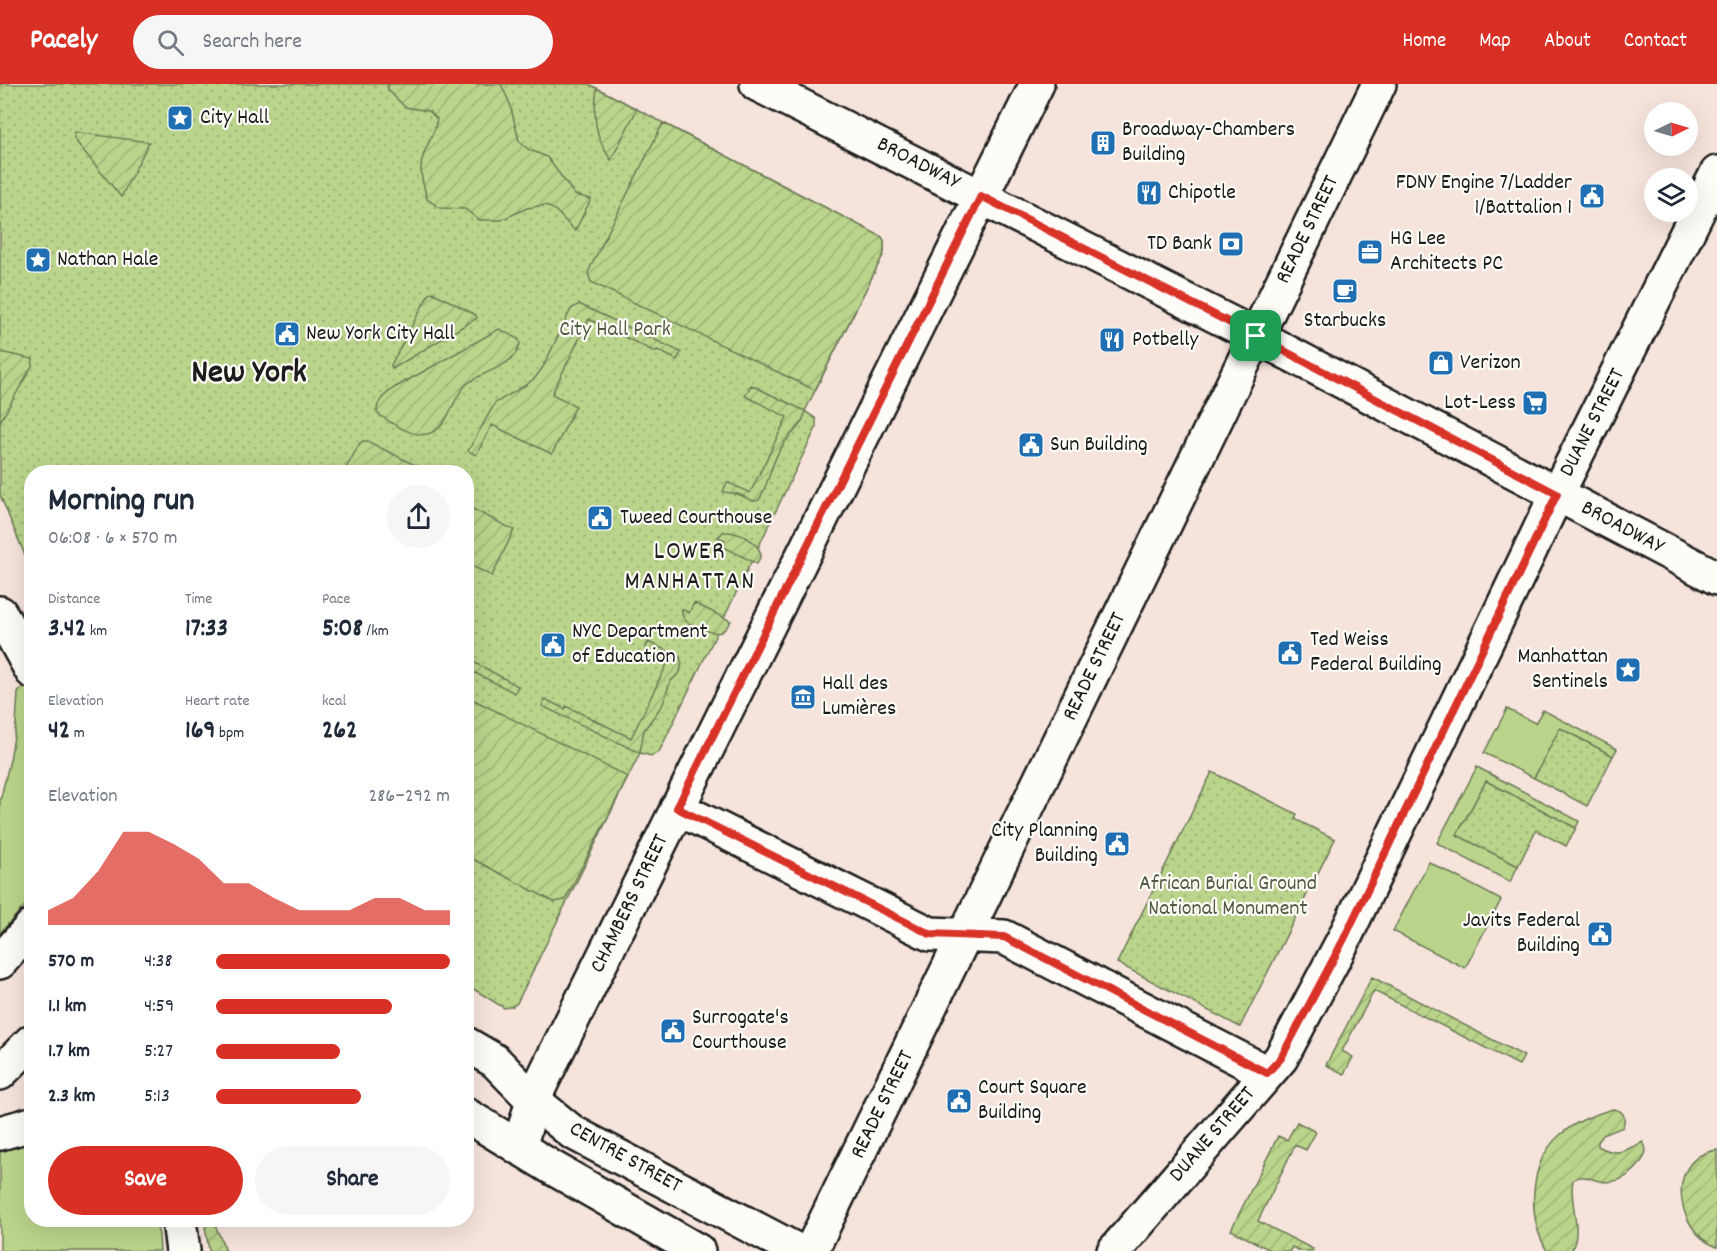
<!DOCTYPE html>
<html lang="en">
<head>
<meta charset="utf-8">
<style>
  :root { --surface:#fff; --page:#f6f6f7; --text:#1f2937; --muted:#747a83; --accent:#d93025 }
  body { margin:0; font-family:Dekko,sans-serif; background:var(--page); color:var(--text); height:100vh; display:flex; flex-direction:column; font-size:22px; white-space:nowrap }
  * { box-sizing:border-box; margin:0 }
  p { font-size:20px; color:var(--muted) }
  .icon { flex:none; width:33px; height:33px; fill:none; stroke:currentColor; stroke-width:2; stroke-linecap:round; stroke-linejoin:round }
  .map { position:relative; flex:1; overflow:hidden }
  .drawer { position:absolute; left:24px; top:381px; width:450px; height:762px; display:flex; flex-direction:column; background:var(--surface); border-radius:24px; box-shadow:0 6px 24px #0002 }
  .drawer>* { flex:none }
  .needle { width:39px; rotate:85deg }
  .fabs { position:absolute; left:1644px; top:18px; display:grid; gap:12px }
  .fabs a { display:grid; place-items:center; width:54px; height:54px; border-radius:50%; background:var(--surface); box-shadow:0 6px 24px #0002; font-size:30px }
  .pin { position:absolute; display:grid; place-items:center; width:51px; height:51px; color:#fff; margin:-26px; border-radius:12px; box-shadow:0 3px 9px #0006 }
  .round { display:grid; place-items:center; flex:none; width:63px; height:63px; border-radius:32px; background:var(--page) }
  .overview { display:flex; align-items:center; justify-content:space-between; height:102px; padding:0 24px }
  h1 { font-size:33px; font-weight:700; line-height:45px }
  .metrics { display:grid; grid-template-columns:repeat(3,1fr); gap:9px; height:102px; padding:6px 24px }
  .metrics div { display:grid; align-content:center }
  .metrics b { font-size:26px; font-weight:700 }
  .metrics small { font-size:16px; font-weight:400 }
  .metrics p { font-size:16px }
  .chart { height:168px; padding:12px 24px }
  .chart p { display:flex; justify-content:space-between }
  .chart svg { width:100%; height:108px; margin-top:6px; fill:var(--accent); opacity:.7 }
  .cta { display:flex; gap:12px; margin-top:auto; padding:12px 24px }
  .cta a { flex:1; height:69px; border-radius:36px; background:var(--accent); color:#fff; font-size:24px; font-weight:700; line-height:69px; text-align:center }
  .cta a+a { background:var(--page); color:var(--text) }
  ul { padding:0 24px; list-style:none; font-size:20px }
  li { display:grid; grid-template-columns:96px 72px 1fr; align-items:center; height:45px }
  li i { height:15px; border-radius:8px; background:var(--accent) }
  header { display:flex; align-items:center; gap:36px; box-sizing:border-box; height:84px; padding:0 30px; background:var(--accent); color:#fff }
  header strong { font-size:28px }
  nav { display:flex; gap:33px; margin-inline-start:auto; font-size:21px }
  .search { width:420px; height:54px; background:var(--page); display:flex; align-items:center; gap:15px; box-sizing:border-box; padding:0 21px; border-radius:33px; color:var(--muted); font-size:22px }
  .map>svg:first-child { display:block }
  .grass { fill:#bad48b; stroke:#6b7854; stroke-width:1.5 }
  .park { fill:url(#park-dots); stroke:#6b7854; stroke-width:1.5 }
  .garden { fill:url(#garden-furrows); stroke:#6b7854; stroke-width:1.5 }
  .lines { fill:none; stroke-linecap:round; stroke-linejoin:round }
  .street-casing { stroke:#1c1c1c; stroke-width:38 }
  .secondary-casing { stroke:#1c1c1c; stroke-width:38 }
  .street { stroke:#fdfcf7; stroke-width:33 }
  .secondary { stroke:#fdfcf7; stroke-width:33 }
  .route-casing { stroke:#fff; stroke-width:12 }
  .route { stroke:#d93025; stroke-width:8 }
  .labels { text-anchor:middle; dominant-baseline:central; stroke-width:4.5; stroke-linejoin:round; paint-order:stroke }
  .poi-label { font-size:22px; fill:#1c1c1c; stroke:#fdfcf7; text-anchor:start }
  .street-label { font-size:22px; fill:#1c1c1c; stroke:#fdfcf7 }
  .park-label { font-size:22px; fill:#535c43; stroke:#fdfcf7 }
  .quarter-label { font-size:26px; letter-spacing:1.5px; fill:#1c1c1c; stroke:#fdfcf7 }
  .town-label { font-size:34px; font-weight:bold; fill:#1c1c1c; stroke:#fdfcf7 }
</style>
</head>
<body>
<header>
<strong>Pacely</strong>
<div class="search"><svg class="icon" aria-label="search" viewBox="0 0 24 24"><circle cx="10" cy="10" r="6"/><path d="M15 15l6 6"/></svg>Search here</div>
<nav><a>Home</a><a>Map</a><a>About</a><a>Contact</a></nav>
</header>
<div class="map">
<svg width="1717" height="1167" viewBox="0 0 1717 1167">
  <defs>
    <pattern id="park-dots" width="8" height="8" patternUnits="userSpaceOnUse" patternTransform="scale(1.5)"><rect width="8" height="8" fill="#bad48b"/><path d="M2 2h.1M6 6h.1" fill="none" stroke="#9fb577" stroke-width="1.8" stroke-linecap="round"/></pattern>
    <pattern id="garden-furrows" width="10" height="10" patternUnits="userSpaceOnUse" patternTransform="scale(1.5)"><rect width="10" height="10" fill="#bad48b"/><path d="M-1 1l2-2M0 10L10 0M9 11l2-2" fill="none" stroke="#9fb577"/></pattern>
  </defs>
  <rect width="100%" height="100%" fill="#f6e4dc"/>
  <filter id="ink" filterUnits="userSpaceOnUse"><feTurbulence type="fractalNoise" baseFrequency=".0167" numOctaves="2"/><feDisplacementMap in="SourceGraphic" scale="12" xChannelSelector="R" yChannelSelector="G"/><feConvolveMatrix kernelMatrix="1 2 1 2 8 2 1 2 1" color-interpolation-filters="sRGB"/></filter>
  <g filter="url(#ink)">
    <!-- grass -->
    <path class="grass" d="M26,604L32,612L31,815L0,849V717L10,676L16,641L18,609L21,605Z
      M1507,625L1535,639L1543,626L1617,665L1613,672L1560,644L1534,694L1484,669Z
      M1477,683L1579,737L1576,744L1486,697L1457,751L1518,782L1510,798L1437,759Z
      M1429,778L1501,816L1465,884L1393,847Z
      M31,1058L32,1136H155L159,1151L160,1167H0V1068Z"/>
    <!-- park -->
    <path class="park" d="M0,0H589L882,153L884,157V169L805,327L816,335V344L659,668L651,672L640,669L517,919L513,922L504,924L467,901L466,388H32L31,486L0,411Z
      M1560,644L1613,672L1587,722L1534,694Z
      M1212,688L1297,730L1295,735L1335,755L1240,943L1117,879Z
      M1486,697L1576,744L1566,762L1536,746L1518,782L1457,751Z"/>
    <!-- garden -->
    <path class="garden" d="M388,0H501L510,20L519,57L528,65L547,73L575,111L591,115L575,147L555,126L545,121L527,124L501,136H479L465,125L440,124L427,115C425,106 421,95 421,86C420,68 435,53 437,35L429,27L405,23L388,6Z
      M597,4L637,25L611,76C594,52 593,33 597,4Z
      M663,39L882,153L884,157V169L815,306L591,198L588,189L591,182Z
      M74,48L149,58L121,113L74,55Z
      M432,208L476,231L477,234L392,285L391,281L429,210Z
      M579,220L681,268L677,276L657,266L655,268L589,235L552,310L576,322L552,370L492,341L476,371L468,367L495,319L526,301L535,294L543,283L571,225Z
      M499,245L518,255L520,259C515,284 483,286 467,300C451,314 450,345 427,350C411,353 389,338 377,329C376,317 386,310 394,304Z
      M0,268L33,275L32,282L0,338Z
      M751,301L805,327C804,341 792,348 784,359C771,376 770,398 759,416L753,417L738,410L723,408L727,398L750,409L787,333L745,312Z
      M363,357H367L415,381L420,388H344L360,359Z
      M467,422L514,446L492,492L470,481L467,488Z
      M723,448C737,447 758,456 761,471L757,480L722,462L725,456L718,453Z
      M694,519L731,537C728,541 725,546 721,548C713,551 689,541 684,535C681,531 682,530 682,525L689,529Z
      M648,558L679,572L682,579L680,588L670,598L663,620L644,646L640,669L542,622L545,615L565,625L566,622L631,654L668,578L645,566Z
      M466,574L518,602L515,609L467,585Z
      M466,612L628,693L565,816L554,818L467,772Z
      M1372,893L1524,972L1519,981L1374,907L1342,967L1353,973L1344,990L1326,981Z
      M1613,1025C1624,1026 1626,1033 1623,1043L1603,1051L1598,1058V1062C1620,1074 1624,1066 1643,1058C1647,1064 1647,1069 1643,1075C1634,1090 1618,1101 1600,1097C1589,1095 1583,1089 1573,1096C1568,1119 1584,1145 1571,1167H1547C1527,1133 1528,1079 1560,1051C1576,1037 1593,1031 1613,1025Z
      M1297,1038L1316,1048L1306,1066L1295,1061L1258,1137L1313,1165L1312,1167H1300L1292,1163L1290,1167H1272L1231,1146L1278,1052L1287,1056Z
      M1717,1066V1163C1675,1148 1664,1073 1717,1066Z
      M204,1136H213L226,1167H209Z"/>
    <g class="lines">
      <!-- street casing -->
      <g class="street-casing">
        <path id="street" d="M677,724L930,850L1004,853L1267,989
          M519,1064L533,1016L549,983L1037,0
          M811,1167L1379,0
          M1114,1167L1281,974L1344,855L1557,410L1717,89"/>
      </g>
      <!-- secondary casing -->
      <g class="secondary-casing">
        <path id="secondary" d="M757,0L1256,252L1717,494
          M0,529L32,587
          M0,878L32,842
          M466,960L495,977L533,1016L572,1048L798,1167
          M0,989L32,957
          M466,1031L551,1083L698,1167
          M0,1049L32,1040
          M179,1136L183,1167"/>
      </g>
      <!-- street -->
      <use href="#street" class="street"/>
      <!-- secondary -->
      <use href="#secondary" class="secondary"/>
    </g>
  </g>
  <g class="lines" filter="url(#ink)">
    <!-- route casing -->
    <g class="route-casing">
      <path id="route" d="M981,112L1256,252L1557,410L1344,855L1281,974L1267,989L1004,853L930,850L677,724Z"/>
    </g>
    <!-- route -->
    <use href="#route" class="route"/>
  </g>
  <!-- icons -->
  <defs>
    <g id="sight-square" transform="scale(1.35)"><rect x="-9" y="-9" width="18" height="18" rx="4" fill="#1f6fb2" stroke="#fdfcf7"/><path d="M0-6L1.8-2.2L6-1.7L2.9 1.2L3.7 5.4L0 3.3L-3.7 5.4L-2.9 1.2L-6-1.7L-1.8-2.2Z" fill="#fff"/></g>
    <g id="building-square" transform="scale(1.35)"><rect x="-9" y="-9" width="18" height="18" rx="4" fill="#1f6fb2" stroke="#fdfcf7"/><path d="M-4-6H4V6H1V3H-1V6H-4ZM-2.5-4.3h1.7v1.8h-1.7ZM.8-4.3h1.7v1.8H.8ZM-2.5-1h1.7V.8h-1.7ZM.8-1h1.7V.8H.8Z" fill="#fff"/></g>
    <g id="restaurant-square" transform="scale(1.35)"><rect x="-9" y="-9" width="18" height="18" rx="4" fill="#1f6fb2" stroke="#fdfcf7"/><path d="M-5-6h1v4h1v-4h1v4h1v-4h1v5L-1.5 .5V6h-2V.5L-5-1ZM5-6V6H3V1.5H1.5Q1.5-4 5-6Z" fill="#fff"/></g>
    <g id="civic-square" transform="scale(1.35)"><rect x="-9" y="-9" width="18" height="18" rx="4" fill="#1f6fb2" stroke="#fdfcf7"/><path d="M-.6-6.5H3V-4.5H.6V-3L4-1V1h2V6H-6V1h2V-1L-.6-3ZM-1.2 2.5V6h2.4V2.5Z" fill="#fff"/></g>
    <g id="bank-square" transform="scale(1.35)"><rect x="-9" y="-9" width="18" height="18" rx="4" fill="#1f6fb2" stroke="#fdfcf7"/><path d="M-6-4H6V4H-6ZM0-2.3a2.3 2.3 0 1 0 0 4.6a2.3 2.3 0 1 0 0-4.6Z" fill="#fff"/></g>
    <g id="office-square" transform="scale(1.35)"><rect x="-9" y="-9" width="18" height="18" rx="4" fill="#1f6fb2" stroke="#fdfcf7"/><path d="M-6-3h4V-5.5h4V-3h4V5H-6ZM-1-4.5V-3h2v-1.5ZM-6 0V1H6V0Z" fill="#fff"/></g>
    <g id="cafe-square" transform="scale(1.35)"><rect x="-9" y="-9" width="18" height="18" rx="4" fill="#1f6fb2" stroke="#fdfcf7"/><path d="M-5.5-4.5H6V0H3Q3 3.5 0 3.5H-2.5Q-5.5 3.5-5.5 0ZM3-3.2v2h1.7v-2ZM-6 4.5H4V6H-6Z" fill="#fff"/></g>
    <g id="shop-square" transform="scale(1.35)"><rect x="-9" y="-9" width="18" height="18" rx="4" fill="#1f6fb2" stroke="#fdfcf7"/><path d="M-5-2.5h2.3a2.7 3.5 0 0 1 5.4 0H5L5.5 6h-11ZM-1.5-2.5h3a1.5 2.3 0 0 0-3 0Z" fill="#fff"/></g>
    <g id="supermarket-square" transform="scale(1.35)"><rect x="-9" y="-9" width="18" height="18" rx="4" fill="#1f6fb2" stroke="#fdfcf7"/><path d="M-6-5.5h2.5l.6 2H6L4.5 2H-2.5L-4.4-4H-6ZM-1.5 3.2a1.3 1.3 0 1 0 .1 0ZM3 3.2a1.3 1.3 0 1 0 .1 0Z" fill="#fff"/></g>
    <g id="museum-square" transform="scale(1.35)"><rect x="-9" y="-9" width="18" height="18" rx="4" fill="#1f6fb2" stroke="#fdfcf7"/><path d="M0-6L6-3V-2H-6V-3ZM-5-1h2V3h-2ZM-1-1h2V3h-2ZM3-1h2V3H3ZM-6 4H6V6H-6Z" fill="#fff"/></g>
  </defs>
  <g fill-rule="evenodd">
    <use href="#sight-square" x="180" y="34"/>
    <use href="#building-square" x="1103" y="59"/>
    <use href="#restaurant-square" x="1149" y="109"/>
    <use href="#civic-square" x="1592" y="112"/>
    <use href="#bank-square" x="1231" y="160"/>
    <use href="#office-square" x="1370" y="168"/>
    <use href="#sight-square" x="38" y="176"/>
    <use href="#cafe-square" x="1345" y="207"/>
    <use href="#civic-square" x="287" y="250"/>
    <use href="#restaurant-square" x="1112" y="256"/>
    <use href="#shop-square" x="1441" y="279"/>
    <use href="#supermarket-square" x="1535" y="319"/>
    <use href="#civic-square" x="1031" y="361"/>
    <use href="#civic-square" x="600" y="434"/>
    <use href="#civic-square" x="553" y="561"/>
    <use href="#civic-square" x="1290" y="569"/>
    <use href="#sight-square" x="1628" y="586"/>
    <use href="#museum-square" x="803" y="613"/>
    <use href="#civic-square" x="1117" y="760"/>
    <use href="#civic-square" x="1600" y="850"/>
    <use href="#civic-square" x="673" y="947"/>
    <use href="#civic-square" x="959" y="1017"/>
  </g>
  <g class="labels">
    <!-- poi labels -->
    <g class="poi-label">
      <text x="200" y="34">City Hall</text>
      <text x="1122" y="46">Broadway-Chambers<tspan x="1122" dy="25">Building</tspan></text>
      <text x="1572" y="99" text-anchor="end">FDNY Engine 7/Ladder<tspan x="1572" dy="25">1/Battalion 1</tspan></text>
      <text x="1168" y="109">Chipotle</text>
      <text x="1390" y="155">HG Lee<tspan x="1390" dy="25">Architects PC</tspan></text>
      <text x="1212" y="160" text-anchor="end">TD Bank</text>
      <text x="57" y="176">Nathan Hale</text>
      <text x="1345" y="237" text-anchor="middle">Starbucks</text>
      <text x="306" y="250">New York City Hall</text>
      <text x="1132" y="256">Potbelly</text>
      <text x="1460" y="279">Verizon</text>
      <text x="1516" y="319" text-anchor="end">Lot-Less</text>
      <text x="1050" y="361">Sun Building</text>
      <text x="620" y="434">Tweed Courthouse</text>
      <text x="572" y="548">NYC Department<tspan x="572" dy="25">of Education</tspan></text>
      <text x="1310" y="556">Ted Weiss<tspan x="1310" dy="25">Federal Building</tspan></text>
      <text x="1608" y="573" text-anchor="end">Manhattan<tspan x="1608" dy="25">Sentinels</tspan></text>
      <text x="822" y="600">Hall des<tspan x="822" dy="25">Lumières</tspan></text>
      <text x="1098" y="747" text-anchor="end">City Planning<tspan x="1098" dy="25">Building</tspan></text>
      <text x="1580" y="837" text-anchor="end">Javits Federal<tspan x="1580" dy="25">Building</tspan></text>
      <text x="692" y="934">Surrogate's<tspan x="692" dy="25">Courthouse</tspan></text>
      <text x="978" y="1004">Court Square<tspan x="978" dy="25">Building</tspan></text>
    </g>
    <!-- street labels -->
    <g class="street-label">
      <text transform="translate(918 80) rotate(27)">BROADWAY</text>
      <text transform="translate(1308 146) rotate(-64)">READE STREET</text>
      <text transform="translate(1593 339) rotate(-63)">DUANE STREET</text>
      <text transform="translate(1622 444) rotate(28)">BROADWAY</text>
      <text transform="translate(1095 583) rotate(-64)">READE STREET</text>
      <text transform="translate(630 820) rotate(-64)">CHAMBERS STREET</text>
      <text transform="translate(883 1021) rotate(-64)">READE STREET</text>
      <text transform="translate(1213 1051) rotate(-49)">DUANE STREET</text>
      <text transform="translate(625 1074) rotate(29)">CENTRE STREET</text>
    </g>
    <!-- park labels -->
    <g class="park-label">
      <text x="615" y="246">City Hall Park</text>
      <text x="1228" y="800">African Burial Ground<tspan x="1228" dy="25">National Monument</tspan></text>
    </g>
    <!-- quarter labels -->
    <g class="quarter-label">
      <text x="690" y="468">LOWER<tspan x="690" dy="30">MANHATTAN</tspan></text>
    </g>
    <!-- town labels -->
    <g class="town-label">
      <text x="249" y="290">New York</text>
    </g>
  </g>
</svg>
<div class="fabs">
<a><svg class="needle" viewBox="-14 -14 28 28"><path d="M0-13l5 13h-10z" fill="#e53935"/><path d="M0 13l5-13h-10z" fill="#747a83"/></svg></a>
<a><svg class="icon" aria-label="layers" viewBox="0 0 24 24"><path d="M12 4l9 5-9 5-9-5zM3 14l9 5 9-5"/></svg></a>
</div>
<div class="pin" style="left:1256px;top:252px;background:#1e9e55"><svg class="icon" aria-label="arrive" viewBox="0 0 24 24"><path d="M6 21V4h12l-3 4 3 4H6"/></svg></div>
<section class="drawer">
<div class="overview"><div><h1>Morning run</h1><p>06:08 · 6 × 570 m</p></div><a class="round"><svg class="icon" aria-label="share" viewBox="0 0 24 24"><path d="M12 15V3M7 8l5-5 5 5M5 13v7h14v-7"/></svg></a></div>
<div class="metrics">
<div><p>Distance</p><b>3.42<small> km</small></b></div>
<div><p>Time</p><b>17:33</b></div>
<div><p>Pace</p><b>5:08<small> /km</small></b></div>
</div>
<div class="metrics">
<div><p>Elevation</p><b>42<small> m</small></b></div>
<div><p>Heart rate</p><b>169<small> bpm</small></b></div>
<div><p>kcal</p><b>262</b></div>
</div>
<div class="chart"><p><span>Elevation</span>286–292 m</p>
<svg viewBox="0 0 160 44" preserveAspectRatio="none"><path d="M0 44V38L10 33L20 22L30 6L40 6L50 11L60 17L70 27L80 27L90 33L100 38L110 38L120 38L130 33L140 33L150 38L160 38V44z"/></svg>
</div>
<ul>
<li><b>570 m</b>4:38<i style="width:100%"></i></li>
<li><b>1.1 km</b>4:59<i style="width:75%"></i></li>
<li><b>1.7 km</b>5:27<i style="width:53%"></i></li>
<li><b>2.3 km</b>5:13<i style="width:62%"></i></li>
</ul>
<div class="cta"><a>Save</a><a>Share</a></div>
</section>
</div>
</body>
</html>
